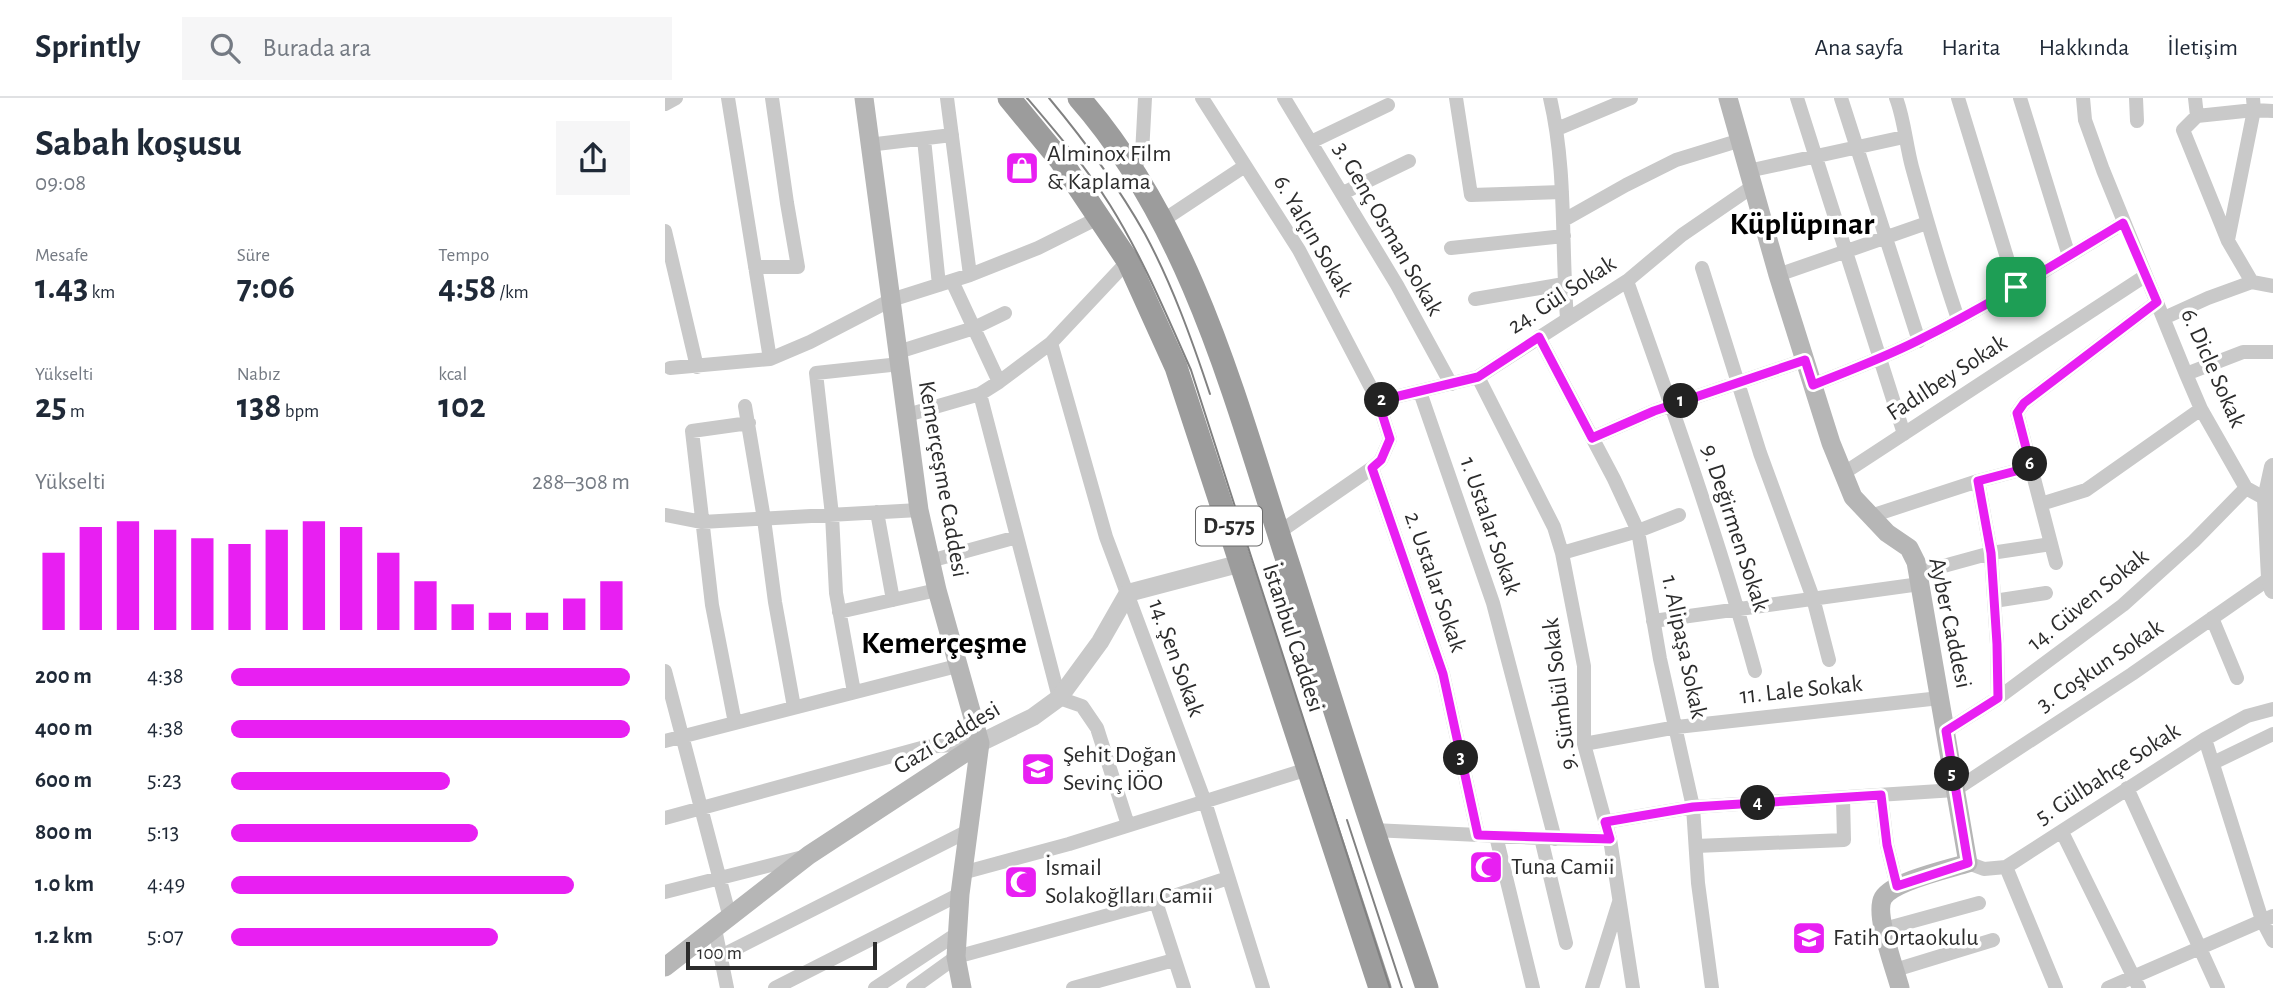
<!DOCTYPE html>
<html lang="tr">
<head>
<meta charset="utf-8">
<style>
  :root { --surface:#fff; --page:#f6f6f7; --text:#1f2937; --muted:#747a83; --line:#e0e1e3; --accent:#e81ff2 }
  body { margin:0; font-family:"Alegreya Sans",sans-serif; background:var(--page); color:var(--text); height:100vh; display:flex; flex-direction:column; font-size:26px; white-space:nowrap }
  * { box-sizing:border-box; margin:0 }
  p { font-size:23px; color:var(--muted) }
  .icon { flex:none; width:38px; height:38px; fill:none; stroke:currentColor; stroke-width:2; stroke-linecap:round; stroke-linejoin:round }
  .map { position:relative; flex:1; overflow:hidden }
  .sheet { display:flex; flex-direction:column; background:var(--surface); width:665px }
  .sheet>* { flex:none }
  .scale { position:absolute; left:21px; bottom:18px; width:191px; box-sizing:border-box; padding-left:7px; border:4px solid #2c2c2c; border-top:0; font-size:19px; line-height:24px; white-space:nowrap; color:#2c2c2c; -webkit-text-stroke:5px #fff; paint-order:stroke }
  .pin { position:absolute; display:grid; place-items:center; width:60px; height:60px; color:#fff; margin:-30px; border-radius:14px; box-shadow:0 4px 10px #0006 }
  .km { position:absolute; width:35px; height:35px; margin:-18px; border-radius:50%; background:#222; color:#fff; font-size:19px; line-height:35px; text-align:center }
  .round { display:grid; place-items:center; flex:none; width:74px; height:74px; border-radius:0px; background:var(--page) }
  .head { display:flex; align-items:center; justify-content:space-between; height:119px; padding:0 35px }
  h1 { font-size:38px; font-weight:700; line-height:52px }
  .stats { display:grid; grid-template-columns:repeat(3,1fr); gap:10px; height:119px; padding:7px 35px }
  .stats div { display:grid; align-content:center }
  .stats b { font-size:35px; font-weight:700 }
  .stats small { font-size:19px; font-weight:400 }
  .stats p { font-size:19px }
  .chart { height:196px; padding:14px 35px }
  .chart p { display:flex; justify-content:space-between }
  .chart svg { width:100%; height:126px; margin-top:7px; stroke:var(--accent); stroke-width:6 }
  ul { padding:0 35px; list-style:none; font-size:23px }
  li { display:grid; grid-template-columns:112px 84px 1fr; align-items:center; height:52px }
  li i { height:18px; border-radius:9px; background:var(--accent) }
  header { display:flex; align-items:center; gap:42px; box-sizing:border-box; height:98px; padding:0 35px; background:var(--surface); border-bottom:2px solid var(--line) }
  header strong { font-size:33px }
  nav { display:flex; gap:38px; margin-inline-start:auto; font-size:24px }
  .search { width:490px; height:63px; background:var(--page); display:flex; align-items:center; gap:18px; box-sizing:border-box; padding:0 24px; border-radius:0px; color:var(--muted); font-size:26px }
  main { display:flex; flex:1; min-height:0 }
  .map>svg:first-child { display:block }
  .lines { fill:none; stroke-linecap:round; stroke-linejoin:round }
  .minor { stroke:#c9c9c9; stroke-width:14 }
  .tertiary { stroke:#c9c9c9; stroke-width:18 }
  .secondary { stroke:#b6b6b6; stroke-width:19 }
  .trunk { stroke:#9c9c9c; stroke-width:23 }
  .tram { stroke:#818181; stroke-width:2 }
  .route-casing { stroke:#fff; stroke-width:14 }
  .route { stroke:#e81ff2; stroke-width:9 }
  .labels { text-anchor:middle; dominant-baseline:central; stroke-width:7; stroke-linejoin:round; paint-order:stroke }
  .shield { fill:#fff; stroke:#6b6b6b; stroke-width:2 }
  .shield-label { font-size:23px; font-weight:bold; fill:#2c2c2c }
  .poi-label { font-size:24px; fill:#2c2c2c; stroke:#fff; text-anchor:start }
  .street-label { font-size:24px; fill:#2c2c2c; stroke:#fff }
  .district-label { font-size:32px; font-weight:bold; fill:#000; stroke:#fff }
</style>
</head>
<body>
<header>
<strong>Sprintly</strong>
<div class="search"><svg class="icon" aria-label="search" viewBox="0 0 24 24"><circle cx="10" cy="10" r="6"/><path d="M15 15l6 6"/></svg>Burada ara</div>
<nav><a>Ana sayfa</a><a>Harita</a><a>Hakkında</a><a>İletişim</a></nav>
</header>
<main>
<section class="sheet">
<div class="head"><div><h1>Sabah koşusu</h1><p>09:08</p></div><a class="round"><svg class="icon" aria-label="share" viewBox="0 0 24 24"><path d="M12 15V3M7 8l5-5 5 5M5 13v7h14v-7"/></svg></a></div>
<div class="stats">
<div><p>Mesafe</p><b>1.43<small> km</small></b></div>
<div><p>Süre</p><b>7:06</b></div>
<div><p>Tempo</p><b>4:58<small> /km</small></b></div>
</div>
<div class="stats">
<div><p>Yükselti</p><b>25<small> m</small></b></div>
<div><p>Nabız</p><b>138<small> bpm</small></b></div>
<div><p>kcal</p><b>102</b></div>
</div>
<div class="chart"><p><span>Yükselti</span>288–308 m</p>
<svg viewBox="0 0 160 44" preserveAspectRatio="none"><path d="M5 44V17M15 44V8M25 44V6M35 44V9M45 44V12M55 44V14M65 44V9M75 44V6M85 44V8M95 44V17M105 44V27M115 44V35M125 44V38M135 44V38M145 44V33M155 44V27"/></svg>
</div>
<ul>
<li><b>200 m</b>4:38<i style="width:100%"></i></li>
<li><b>400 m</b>4:38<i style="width:100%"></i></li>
<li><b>600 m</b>5:23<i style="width:55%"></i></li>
<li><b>800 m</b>5:13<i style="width:62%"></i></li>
<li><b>1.0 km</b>4:49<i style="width:86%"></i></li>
<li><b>1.2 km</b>5:07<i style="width:67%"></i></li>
</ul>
</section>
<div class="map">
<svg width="1608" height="890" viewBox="0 0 1608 890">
  <rect width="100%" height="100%" fill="#fff"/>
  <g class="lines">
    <!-- minor -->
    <path class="minor" d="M63,0L105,261
      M282,0L305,177
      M537,0L634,152L713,303L725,341L716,362L707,370L613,435
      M619,0L732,187L786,286
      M791,0L806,97L897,94
      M885,0C902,72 896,147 902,220
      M1132,0L1239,336
      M1176,0L1254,243
      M1231,0C1239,20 1241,47 1247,69C1261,120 1276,171 1293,221
      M1293,0L1351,189
      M1355,0L1404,158
      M1418,0L1420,22L1438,72L1521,276L1536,311L1581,390L1601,401
      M1471,0L1472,23
      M1530,0L1532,18
      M0,6L11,0
      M892,31L966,0
      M259,41L274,187
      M646,44L723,7
      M203,47L287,37
      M468,72L477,56L480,0
      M1083,73L1239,39
      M678,95L744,63
      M899,122L961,87L1011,62L1076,42
      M497,123L580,68
      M0,133L32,269
      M1563,142L1589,12L1588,0
      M786,150L899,138
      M90,169H133L122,105L107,0
      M1037,170L1095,355L1148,500L1164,562
      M1113,177L1262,125
      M287,183L334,284
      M962,183C1008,312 1054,441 1090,573
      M1587,184L1608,188
      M810,201L899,186
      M1499,220L1543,200L1587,184L1563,143L1518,32L1532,18L1589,12L1608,13
      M874,239L949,381L973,433L995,561L1028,709L1033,785L1047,890
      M386,245L441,439L540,704L598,890
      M233,254L309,230L340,215
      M5,270L105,261L145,244L226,202L305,177L373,150L435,119
      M1521,276L1578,254H1608
      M813,279L889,429L897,455L919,568V646L945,741L968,890
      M1148,287C1183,273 1218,260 1252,243C1323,208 1391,166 1458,125
      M755,294L828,505L890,741
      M315,296L394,600L417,608L432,630L463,727
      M713,303L813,279L962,183L1017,137L1087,89
      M80,308L99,421L110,504L129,609
      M242,317L315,296L334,284L386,245L463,163
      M927,340L989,313L1140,262
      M707,370L778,576L813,737
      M1179,375L1480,178
      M1313,383L1326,455L1332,546L1333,600
      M1376,406L1421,392L1536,311
      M212,414L228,502
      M0,417L37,424L254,412
      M1206,418L1313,383L1366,369
      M897,455L973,433L1014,417
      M265,463L352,439
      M1391,465L1352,315L1359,305L1492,204
      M1253,475L1326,455L1386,446
      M1329,503L1381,495
      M174,514L272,492
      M1547,520L1572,580
      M988,523L1255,486
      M0,573L65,820
      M189,594L171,495L167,417L151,275L235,266
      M70,625L47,507L27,333L84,325
      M1281,633L1333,600L1458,507L1529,443L1581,390
      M1540,641L1597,822L1608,843
      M0,643L292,568
      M919,646L1012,629L1275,600
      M1548,665L1608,636
      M1462,690L1553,890
      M1216,697L1222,747L1232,788
      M0,720L260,649L314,645
      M940,724L1028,709L1290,692L1467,576L1605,480
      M708,732L876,740L945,741
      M1397,734L1474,890
      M831,738L868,890
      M876,740L901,845
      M1031,748L1179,742L1178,700
      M1303,765L1319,771L1341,769L1540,641L1582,618L1608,611
      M1341,769L1391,890
      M297,775L404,746L643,671
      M0,794L138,759
      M491,804L519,890
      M50,831L62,890
      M1219,831L1314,805
      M56,858L303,733
      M1230,872L1328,842
      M110,890L295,796
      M210,890L293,835
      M248,890L291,859L491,804L563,780
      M408,890L509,862
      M927,890L954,804
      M1443,890L1608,818"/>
    <!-- tertiary -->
    <path class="tertiary" d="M1608,369L1601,401L1605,480L1608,492
      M315,645L368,619L394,600L435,544L463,495L577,465"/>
    <!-- secondary -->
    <path class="secondary" d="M199,0L254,412L272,492L315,645L295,796L291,859L297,890
      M1063,0L1113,177L1166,345L1188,399L1222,435L1244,450L1251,464L1303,765C1284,771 1228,783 1218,800C1209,816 1230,871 1235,890
      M0,869L144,757L315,645"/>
    <!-- trunk -->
    <path class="trunk" d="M344,0L396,63L463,163L511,269L715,890
      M414,0C529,131 572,309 625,471C653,559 680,647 709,734C726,786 745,838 762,890"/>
    <!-- tram -->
    <path class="tram" d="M362,0C391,34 421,69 445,107C477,158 501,216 526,272L725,890
      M384,0C419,42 453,88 480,136C507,186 527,242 545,296
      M682,722L737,890"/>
  </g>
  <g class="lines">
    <!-- route casing -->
    <g class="route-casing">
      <path id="route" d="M1458,125L1492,204L1359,305L1352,315L1366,369L1313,383L1326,455L1332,546L1333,600L1281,633L1303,765L1232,788L1222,747L1216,697L1028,709L940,724L945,741L813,737L778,576L707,370L716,362L725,341L713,303L813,279L874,239L927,340L989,313L1140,262L1148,287C1183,273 1218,260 1252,243C1323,208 1390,166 1458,125Z"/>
    </g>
    <!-- route -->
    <use href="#route" class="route"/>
  </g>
  <!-- icons -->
  <defs>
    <g id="shop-square" transform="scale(1.75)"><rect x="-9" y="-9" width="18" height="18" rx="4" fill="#e81ff2" stroke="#fff"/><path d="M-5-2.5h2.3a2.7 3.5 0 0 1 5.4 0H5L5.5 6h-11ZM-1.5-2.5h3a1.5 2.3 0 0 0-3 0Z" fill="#fff"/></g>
    <g id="school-square" transform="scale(1.75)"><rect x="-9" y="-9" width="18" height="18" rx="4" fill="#e81ff2" stroke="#fff"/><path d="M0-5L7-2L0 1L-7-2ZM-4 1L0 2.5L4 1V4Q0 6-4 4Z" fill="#fff"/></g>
    <g id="mosque-square" transform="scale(1.75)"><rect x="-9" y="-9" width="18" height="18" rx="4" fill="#e81ff2" stroke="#fff"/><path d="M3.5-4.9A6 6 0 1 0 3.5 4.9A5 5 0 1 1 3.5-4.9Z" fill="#fff"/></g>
  </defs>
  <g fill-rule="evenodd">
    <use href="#shop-square" x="357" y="70"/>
    <use href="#school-square" x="373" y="671"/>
    <use href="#mosque-square" x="821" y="769"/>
    <use href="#mosque-square" x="356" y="784"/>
    <use href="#school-square" x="1144" y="840"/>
  </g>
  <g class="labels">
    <!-- shield labels -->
    <rect class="shield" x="531" y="408.5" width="66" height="39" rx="5"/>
    <g class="shield-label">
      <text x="564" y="428">D-575</text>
    </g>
    <!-- poi labels -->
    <g class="poi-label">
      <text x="382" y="56">Alminox Film<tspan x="382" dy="28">&amp; Kaplama</tspan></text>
      <text x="398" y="657">Şehit Doğan<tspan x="398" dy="28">Sevinç İÖO</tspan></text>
      <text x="846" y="769">Tuna Camii</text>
      <text x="380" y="770">İsmail<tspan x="380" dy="28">Solakoğlları Camii</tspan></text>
      <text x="1168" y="840">Fatih Ortaokulu</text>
    </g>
    <!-- street labels -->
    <g class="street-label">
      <text transform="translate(723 131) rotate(60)">3. Genç Osman Sokak</text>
      <text transform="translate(648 138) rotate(60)">6. Yalçın Sokak</text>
      <text transform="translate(897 197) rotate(-33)">24. Gül Sokak</text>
      <text transform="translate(1548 270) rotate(66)">6. Dicle Sokak</text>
      <text transform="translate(1282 280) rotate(-33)">Fadılbey Sokak</text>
      <text transform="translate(278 381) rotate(80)">Kemerçeşme Caddesi</text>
      <text transform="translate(825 428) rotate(71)">1. Ustalar Sokak</text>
      <text transform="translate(1070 430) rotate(72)">9. Değirmen Sokak</text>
      <text transform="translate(770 484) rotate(71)">2. Ustalar Sokak</text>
      <text transform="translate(1423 502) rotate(-39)">14. Güven Sokak</text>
      <text transform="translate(1285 525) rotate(78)">Ayber Caddesi</text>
      <text transform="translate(628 540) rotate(72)">İstanbul Caddesi</text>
      <text transform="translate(1019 549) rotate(78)">1. Alipaşa Sokak</text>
      <text transform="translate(511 560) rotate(70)">14. Şen Sokak</text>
      <text transform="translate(1435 568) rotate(-34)">3. Coşkun Sokak</text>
      <text transform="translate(1136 592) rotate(-6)">11. Lale Sokak</text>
      <text transform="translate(895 596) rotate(-97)">9. Sümbül Sokak</text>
      <text transform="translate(282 640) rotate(-31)">Gazi Caddesi</text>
      <text transform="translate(1443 676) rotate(-33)">5. Gülbahçe Sokak</text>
    </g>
    <!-- district labels -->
    <g class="district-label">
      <text x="1137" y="126">Küplüpınar</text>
      <text x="279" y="545">Kemerçeşme</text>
    </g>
  </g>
</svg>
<div class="scale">100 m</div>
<div class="pin" style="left:1351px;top:189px;background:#1e9e55"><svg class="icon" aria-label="arrive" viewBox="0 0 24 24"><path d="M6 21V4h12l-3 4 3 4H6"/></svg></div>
<b class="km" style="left:1016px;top:303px">1</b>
<b class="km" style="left:717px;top:302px">2</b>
<b class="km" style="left:796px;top:660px">3</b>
<b class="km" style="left:1093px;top:705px">4</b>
<b class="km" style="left:1287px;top:676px">5</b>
<b class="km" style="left:1365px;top:366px">6</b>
</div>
</main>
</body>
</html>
